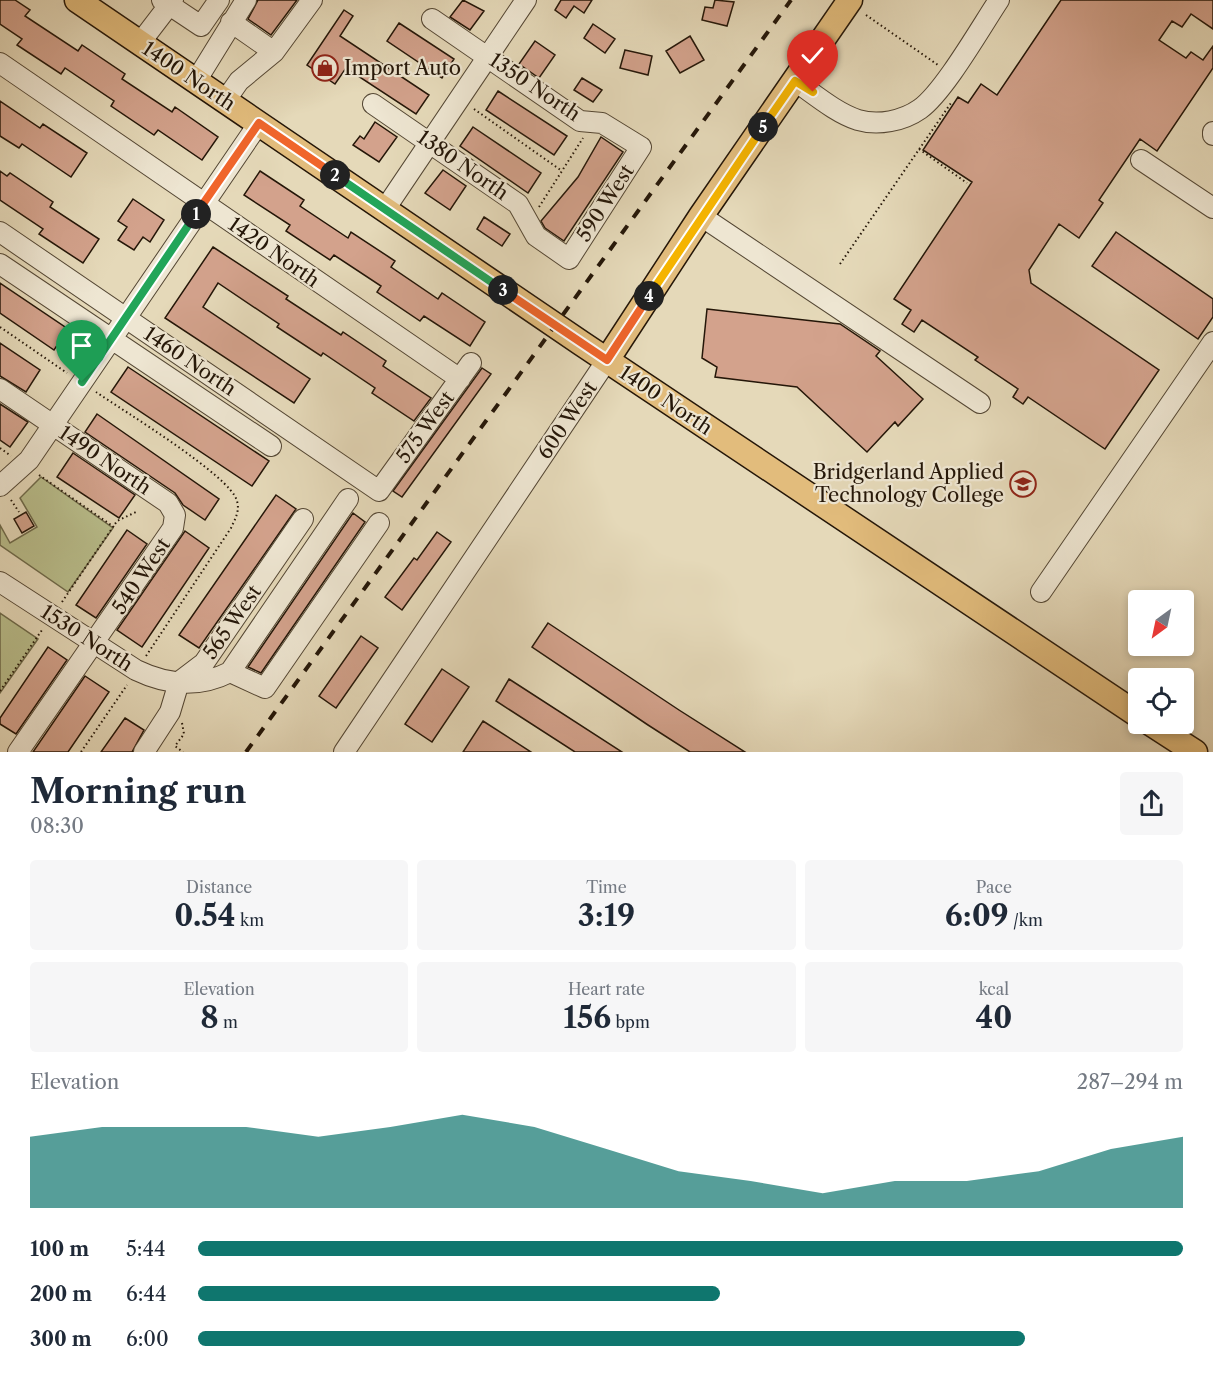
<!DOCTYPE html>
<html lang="en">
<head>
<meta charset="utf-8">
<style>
  :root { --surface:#fff; --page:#f6f6f7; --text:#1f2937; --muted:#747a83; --accent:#0f766e }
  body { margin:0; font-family:"Libre Caslon Text",serif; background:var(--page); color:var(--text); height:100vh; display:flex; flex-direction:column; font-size:22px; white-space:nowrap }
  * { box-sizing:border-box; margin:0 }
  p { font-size:20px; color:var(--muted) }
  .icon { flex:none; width:33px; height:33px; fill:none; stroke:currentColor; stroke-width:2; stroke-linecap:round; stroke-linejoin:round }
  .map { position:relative; height:752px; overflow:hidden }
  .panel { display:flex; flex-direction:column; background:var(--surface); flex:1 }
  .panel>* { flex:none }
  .needle { width:39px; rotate:213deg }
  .buttons { position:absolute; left:1128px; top:590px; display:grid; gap:12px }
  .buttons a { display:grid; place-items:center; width:66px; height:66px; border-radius:6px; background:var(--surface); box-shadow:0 3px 9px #0003; font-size:30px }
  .pin { position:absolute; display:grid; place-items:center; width:51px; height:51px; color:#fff; margin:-62px -26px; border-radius:50% 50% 50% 0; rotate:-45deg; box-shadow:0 0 6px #0007 }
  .pin .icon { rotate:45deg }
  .km { position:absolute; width:30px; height:30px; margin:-15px; border-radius:50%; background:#222; color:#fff; font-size:16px; line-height:30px; text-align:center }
  .round { display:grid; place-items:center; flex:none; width:63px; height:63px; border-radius:6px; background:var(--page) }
  .overview { display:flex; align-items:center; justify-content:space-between; height:102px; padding:0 30px }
  h1 { font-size:33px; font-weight:800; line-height:45px }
  .figures { display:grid; grid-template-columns:repeat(3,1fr); gap:9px; height:102px; padding:6px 30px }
  .figures div { display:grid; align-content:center; border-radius:6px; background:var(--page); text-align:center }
  .figures b { font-size:30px; font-weight:800 }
  .figures small { font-size:16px; font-weight:400 }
  .figures p { font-size:16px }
  .chart { height:168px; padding:12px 30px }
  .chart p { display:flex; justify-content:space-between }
  .chart svg { width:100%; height:108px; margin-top:6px; fill:var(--accent); opacity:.7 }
  ul { padding:0 30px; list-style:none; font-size:20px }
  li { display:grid; grid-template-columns:96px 72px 1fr; align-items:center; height:45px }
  li i { height:15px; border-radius:8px; background:var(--accent) }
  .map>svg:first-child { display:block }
  .green { fill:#b9be8c; stroke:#6e6a4a; stroke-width:1.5 }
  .building { fill:#d3a28c; stroke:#241608; stroke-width:1.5 }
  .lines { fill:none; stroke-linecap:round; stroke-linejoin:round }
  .minor-casing { stroke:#544734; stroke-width:22 }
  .major-casing { stroke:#241608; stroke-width:27 }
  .path { stroke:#241608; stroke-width:2; stroke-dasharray:1.5 3; stroke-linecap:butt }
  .minor { stroke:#eee6d2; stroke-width:20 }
  .major { stroke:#e2bc7c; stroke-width:24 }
  .rail { stroke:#241608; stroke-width:4; stroke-dasharray:10 10; stroke-linecap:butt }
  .split-1-casing { stroke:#fff; stroke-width:12 }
  .split-2-casing { stroke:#fff; stroke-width:12 }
  .split-3-casing { stroke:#fff; stroke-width:12 }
  .split-4-casing { stroke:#fff; stroke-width:12 }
  .split-5-casing { stroke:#fff; stroke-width:12 }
  .split-6-casing { stroke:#fff; stroke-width:12 }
  .split-1 { stroke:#22a559; stroke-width:8 }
  .split-2 { stroke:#f0652b; stroke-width:8 }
  .split-3 { stroke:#22a559; stroke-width:8 }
  .split-4 { stroke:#f0652b; stroke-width:8 }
  .split-5 { stroke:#f5b400; stroke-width:8 }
  .split-6 { stroke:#f5b400; stroke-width:8 }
  .labels { text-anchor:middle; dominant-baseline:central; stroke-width:4.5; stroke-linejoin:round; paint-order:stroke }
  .poi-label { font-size:20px; fill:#241608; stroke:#eee6d2; text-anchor:start }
  .street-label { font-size:20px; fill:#241608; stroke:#eee6d2 }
</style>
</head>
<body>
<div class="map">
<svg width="1213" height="752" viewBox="0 0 1213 752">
  <rect width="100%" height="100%" fill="#e5d9b9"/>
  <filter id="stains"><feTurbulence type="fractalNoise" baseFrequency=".00333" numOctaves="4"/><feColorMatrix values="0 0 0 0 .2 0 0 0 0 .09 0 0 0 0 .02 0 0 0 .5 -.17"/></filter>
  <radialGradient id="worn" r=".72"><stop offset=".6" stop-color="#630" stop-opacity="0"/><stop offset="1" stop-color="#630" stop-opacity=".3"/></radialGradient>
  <!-- green -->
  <path class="green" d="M41,477L113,528L68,592L0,545V525L10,543L37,527L20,498Z
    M0,613L38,639L0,693Z"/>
  <!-- building -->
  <path class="building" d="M0,0H15L30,10L25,16L78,51L82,45L125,74L122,79L172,112L175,107L218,137L202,160L158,130L154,135L111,106L114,101L65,68L61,74L17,45L22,39L0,24Z
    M258,0H297L271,35L248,19Z
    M463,0L484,11L470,30L450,17Z
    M561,0H592L584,13L574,6L566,18L555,10Z
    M715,0L734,2L727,26L702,20L705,7L713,8Z
    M1061,0H1213V29L1191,14L1182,27L1172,21L1159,40L1186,58L1191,52L1203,60L1213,46V68L1157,151L1140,139L1099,200L1103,203L1079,238L1059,224L1029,270L1031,283L1159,370L1105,449L1028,397L1023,404L1013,397L1018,389L975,360L978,357L922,320L914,332L902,324L911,310L894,299L972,182L923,150L958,97L968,103L981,84L997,95Z
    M344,10L353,16L340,36L429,95L416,114L346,68L335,84L307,65Z
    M399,23L454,59L442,78L387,41Z
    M593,24L615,39L605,53L584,38Z
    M690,36L704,60L680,73L666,51Z
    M535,41L555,55L539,78L519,64Z
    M625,50L652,56L648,75L620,68Z
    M582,78L602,90L593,102L574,90Z
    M498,91L567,136L554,155L486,110Z
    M0,101L40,128L43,124L87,153L71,177L22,144L19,148L0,136Z
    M375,122L397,137L379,162L353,145L360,136L364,139Z
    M473,127L541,173L528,193L460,146Z
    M601,137L623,152L564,241L545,228L541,221L578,177Z
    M443,170L466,186L450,210L425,193Z
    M0,171L7,176L10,173L53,202L50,207L99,239L83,263L39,234L43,229L0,200Z
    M260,171L304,200L300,206L348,238L351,232L395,261L391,267L438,299L442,293L485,322L470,346L424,316L420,321L377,292L381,286L334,255L330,260L286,231L290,225L244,195Z
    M133,199L164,220L150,242L143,237L134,250L118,240L127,227L118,221Z
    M484,217L510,234L502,246L477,229Z
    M1116,232L1213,299V317L1198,339L1092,266Z
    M213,247L288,296L286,299L341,335L343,332L386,361L383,366L431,398L414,421L372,393L375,388L323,353L321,356L277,327L279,324L218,283L203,307L310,379L294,403L165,318Z
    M0,283L68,329L54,350L0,313Z
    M707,309L840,324L880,351L876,356L923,399L898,426L895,422L867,452L797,387L715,377L717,367L702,358Z
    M0,343L40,370L26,392L0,376Z
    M128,367L269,461L252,486L111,392Z
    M482,368L491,374L402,497L393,491Z
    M0,404L28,422L10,447L0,440Z
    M97,414L219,499L205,520L183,505L175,493L85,432Z
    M73,453L135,495L119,518L57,477Z
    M276,495L296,509L199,648L179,635Z
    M26,512L34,526L22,533L14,519Z
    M353,513L365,522L261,673L248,667Z
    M127,530L147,544L96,618L76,605Z
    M185,531L209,548L142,647L117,630Z
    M437,532L451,542L402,610L385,597L414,558L417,560Z
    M548,623L679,710L745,752H690L648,725L532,647Z
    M361,636L378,648L336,708L319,696Z
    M48,647L67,660L16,734L0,724V718Z
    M442,669L469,687L432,742L405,724Z
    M85,676L109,692L68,752H33Z
    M509,679L622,752H575L496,701Z
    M125,718L144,730L132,752H101Z
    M483,721L531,752H463Z"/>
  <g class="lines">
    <!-- minor casing -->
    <g class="minor-casing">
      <path id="minor" d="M162,0L201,26L219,0
        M231,22L274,52
        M140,43L173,0
        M0,63L460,379
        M196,81L246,0
        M795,81C814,94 836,113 858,120C878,126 903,121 920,109C944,92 981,27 999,0
        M225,101L239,81L274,52L312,0
        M373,104L518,204L536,236L569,259L641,147L602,123L580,121L432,19
        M1213,132V135
        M1141,160L1213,208
        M385,209L526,0
        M701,216L980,403
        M0,232L379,491L471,363
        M0,264L271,446
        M0,389L168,503L175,515L173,528L18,752
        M0,486L29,460L259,123
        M0,582L136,670C167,685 199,688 230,672L348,499
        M1041,592L1213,342
        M230,672L265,688L379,523
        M144,752L170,712L179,682L204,663L303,519
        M344,752L607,360"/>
    </g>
    <!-- major casing -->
    <g class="major-casing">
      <path id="major" d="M77,0L581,343L1138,715
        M607,360L701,216L850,0
        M1150,723L1195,752"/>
    </g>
    <!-- path -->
    <path class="path" d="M866,15L938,65
      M474,109L562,171
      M919,149L967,183
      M539,207L583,138
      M840,264L951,103
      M0,327L67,373
      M96,392C122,410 231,476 237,501C240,511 235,519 231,528L146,656
      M0,448L11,456
      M39,475L114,527
      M11,500L19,512
      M62,602L117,521L136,512
      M0,691L42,630
      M182,723L184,734L175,746L183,752
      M81,752L127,685"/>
    <!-- minor -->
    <use href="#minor" class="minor"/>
    <!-- major -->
    <use href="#major" class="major"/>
    <!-- rail -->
    <path class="rail" d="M246,752L791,0"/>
  </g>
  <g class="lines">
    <!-- split-1 casing -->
    <g class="split-1-casing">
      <path id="split-1" d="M82,382L196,214"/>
    </g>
    <!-- split-2 casing -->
    <g class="split-2-casing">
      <path id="split-2" d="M196,214L259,123L335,175"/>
    </g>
    <!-- split-3 casing -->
    <g class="split-3-casing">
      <path id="split-3" d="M335,175L503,290"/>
    </g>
    <!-- split-4 casing -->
    <g class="split-4-casing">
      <path id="split-4" d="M503,290L607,360L649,296"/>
    </g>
    <!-- split-5 casing -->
    <g class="split-5-casing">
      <path id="split-5" d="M649,296L763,127"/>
    </g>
    <!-- split-6 casing -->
    <g class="split-6-casing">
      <path id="split-6" d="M763,127L795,81L813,92"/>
    </g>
    <!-- split-1 -->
    <use href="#split-1" class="split-1"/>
    <!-- split-2 -->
    <use href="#split-2" class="split-2"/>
    <!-- split-3 -->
    <use href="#split-3" class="split-3"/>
    <!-- split-4 -->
    <use href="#split-4" class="split-4"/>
    <!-- split-5 -->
    <use href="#split-5" class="split-5"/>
    <!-- split-6 -->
    <use href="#split-6" class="split-6"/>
  </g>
  <!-- icons -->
  <defs>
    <g id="shop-ring" transform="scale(1.35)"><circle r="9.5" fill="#eee6d2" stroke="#8f2418" stroke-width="1.5"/><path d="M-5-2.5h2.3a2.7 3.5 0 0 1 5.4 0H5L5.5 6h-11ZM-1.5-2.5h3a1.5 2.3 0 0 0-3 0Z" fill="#8f2418"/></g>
    <g id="university-ring" transform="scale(1.35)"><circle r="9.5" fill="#eee6d2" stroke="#8f2418" stroke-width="1.5"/><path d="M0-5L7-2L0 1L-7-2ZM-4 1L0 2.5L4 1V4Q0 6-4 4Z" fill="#8f2418"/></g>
  </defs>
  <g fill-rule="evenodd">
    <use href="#shop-ring" x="325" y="68"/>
    <use href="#university-ring" x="1023" y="484"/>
  </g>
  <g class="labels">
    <!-- poi labels -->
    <g class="poi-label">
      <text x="344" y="68">Import Auto</text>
      <text x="1004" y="472" text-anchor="end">Bridgerland Applied<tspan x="1004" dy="23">Technology College</tspan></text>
    </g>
    <!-- street labels -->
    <g class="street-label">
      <text transform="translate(189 76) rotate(34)">1400 North</text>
      <text transform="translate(535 87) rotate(34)">1350 North</text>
      <text transform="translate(463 165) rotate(35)">1380 North</text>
      <text transform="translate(605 203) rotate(-57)">590 West</text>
      <text transform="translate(274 252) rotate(35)">1420 North</text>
      <text transform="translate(190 361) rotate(34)">1460 North</text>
      <text transform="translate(666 400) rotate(34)">1400 North</text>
      <text transform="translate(567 420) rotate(-56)">600 West</text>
      <text transform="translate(425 427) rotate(-54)">575 West</text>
      <text transform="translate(105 460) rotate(34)">1490 North</text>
      <text transform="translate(141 576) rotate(-56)">540 West</text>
      <text transform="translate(232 622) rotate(-55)">565 West</text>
      <text transform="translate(87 638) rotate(33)">1530 North</text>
    </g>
  </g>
  <rect width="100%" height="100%" filter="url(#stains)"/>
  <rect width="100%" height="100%" fill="url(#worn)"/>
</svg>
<div class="buttons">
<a><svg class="needle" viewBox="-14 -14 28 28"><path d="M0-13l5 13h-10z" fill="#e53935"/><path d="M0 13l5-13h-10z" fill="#747a83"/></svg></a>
<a><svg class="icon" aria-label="locate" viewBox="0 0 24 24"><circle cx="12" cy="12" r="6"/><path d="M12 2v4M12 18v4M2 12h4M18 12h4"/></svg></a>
</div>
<div class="pin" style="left:82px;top:382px;background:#1e9e55"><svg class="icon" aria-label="arrive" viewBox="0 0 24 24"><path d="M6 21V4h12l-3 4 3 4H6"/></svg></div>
<div class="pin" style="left:813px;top:92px;background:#d93025"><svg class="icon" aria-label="check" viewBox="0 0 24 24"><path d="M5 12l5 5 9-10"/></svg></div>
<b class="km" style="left:196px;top:214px">1</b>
<b class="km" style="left:335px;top:175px">2</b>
<b class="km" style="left:503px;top:290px">3</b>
<b class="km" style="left:649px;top:296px">4</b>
<b class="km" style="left:763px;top:127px">5</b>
</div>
<section class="panel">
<div class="overview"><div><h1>Morning run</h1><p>08:30</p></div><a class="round"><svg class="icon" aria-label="share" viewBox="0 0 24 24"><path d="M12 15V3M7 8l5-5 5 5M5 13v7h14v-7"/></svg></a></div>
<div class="figures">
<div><p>Distance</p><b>0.54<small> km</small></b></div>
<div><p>Time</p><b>3:19</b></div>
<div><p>Pace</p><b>6:09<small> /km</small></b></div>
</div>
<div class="figures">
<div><p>Elevation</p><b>8<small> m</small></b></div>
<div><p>Heart rate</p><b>156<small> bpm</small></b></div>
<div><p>kcal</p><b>40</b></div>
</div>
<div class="chart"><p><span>Elevation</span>287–294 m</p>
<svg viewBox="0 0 160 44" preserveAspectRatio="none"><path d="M0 44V15L10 11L20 11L30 11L40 15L50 11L60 6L70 11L80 20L90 29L100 33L110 38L120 33L130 33L140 29L150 20L160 15V44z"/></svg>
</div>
<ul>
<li><b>100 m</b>5:44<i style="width:100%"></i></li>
<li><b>200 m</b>6:44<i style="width:53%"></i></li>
<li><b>300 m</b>6:00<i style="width:84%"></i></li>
</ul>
</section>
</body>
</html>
